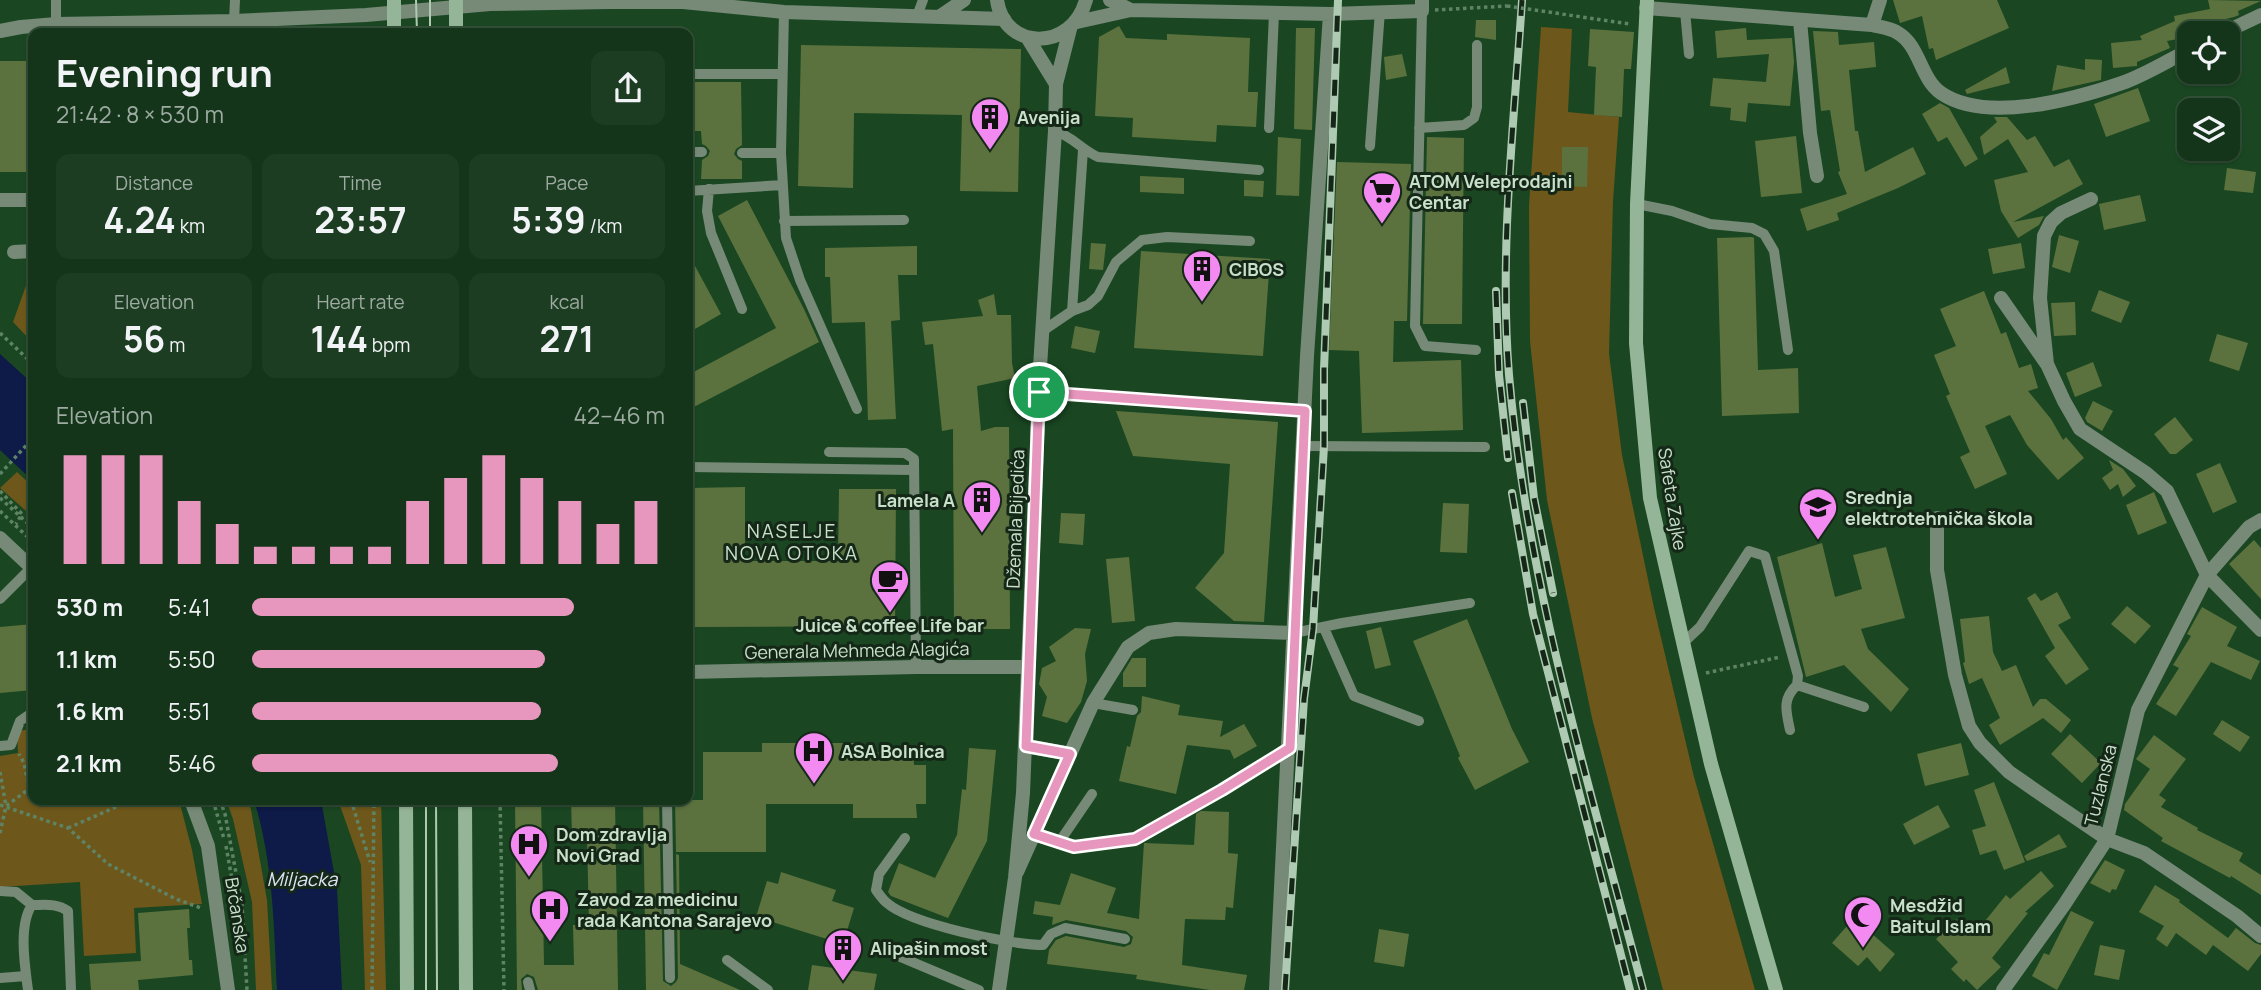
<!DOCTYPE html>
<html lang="en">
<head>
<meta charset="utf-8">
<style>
  :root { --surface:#14351a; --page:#1d3d23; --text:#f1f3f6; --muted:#9daba2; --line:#335039; --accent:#e797bd }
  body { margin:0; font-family:Manrope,sans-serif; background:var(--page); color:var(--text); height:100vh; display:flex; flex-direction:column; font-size:26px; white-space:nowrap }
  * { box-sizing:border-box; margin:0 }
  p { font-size:23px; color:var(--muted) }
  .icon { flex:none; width:38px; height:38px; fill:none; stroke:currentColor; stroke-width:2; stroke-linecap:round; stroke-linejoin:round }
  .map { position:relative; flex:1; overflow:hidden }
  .drawer { position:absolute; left:28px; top:28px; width:665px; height:777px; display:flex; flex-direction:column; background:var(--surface); border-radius:14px; box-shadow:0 2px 5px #0004,0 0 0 2px var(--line) }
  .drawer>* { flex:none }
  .fabs { position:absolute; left:2177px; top:21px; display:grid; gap:14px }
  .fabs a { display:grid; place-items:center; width:63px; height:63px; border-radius:14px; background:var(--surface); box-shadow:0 2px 5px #0004,0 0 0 2px var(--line); font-size:35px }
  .pin { position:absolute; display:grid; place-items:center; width:60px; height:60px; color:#fff; margin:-30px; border:4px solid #fff; border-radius:50%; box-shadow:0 2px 7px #0007 }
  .round { display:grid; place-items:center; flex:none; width:74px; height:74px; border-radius:14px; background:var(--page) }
  .headline { display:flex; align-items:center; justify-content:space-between; height:119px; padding:0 28px }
  h1 { font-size:38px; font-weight:700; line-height:52px }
  .stats { display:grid; grid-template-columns:repeat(3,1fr); gap:10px; height:119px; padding:7px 28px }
  .stats div { display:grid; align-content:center; border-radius:14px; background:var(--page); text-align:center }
  .stats b { font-size:35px; font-weight:700 }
  .stats small { font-size:19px; font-weight:400 }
  .stats p { font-size:19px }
  .chart { height:196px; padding:14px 28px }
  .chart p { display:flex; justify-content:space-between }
  .chart svg { width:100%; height:126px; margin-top:7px; stroke:var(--accent); stroke-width:6 }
  ul { padding:0 28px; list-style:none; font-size:23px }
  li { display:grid; grid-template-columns:112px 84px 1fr; align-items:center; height:52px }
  li i { height:18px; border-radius:9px; background:var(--accent) }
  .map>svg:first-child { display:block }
  .green { fill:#6e571a }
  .water { fill:#0e1a47 }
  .building { fill:#5c723e }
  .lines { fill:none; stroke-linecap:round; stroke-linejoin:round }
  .path { stroke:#5f8465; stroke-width:3.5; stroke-dasharray:3.5 3.5; stroke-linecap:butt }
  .service { stroke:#768a77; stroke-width:10 }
  .minor { stroke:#768a77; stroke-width:14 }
  .tertiary { stroke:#768a77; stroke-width:14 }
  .secondary { stroke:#95b598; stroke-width:14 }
  .tram { stroke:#afcab2; stroke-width:2 }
  .rail-casing { stroke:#afcab2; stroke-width:8 }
  .rail { stroke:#152818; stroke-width:5; stroke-dasharray:16; stroke-linecap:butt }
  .path-bridge { stroke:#5f8465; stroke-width:3.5; stroke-dasharray:3.5 3.5; stroke-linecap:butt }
  .route-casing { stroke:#fff; stroke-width:14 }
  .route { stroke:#e797bd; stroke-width:9 }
  .labels { text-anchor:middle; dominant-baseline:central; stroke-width:6; stroke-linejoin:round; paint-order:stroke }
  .poi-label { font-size:18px; font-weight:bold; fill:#c9e1cb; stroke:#152818; text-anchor:start }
  .street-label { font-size:18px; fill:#c9e1cb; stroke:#152818 }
  .neighbourhood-label { font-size:19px; letter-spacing:2px; fill:#c9e1cb; stroke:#152818 }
  .water-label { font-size:19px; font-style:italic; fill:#dde4f4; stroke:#152818 }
</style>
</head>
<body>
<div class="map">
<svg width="2261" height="990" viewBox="0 0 2261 990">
  <rect width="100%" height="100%" fill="#1a4722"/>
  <!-- green -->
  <path class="green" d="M1541,27L1572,29L1568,112L1619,117L1613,201L1609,354L1622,455L1654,608L1694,777L1755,990H1663L1592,718L1547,500L1530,341L1529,206Z
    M33,266V343L13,322Z
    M17,472L33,487V517L0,488Z
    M33,729V800H179L192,850L202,904L134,908L136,953L84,956L80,882L0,887V756L18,753L17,731Z
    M226,800H248L251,810L267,900L272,990H256L252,902L233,819Z
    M338,800H381L386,990H365L361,865Z"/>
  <!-- water -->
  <path class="water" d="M0,354L33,384V481L0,450Z
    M254,800H321L337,889L342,990H277C274,926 273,861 254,800Z"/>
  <!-- building -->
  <path class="building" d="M1893,0H1997L2009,28L1936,60L1933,48L1929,49L1922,16L1900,23Z
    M2208,0L2261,1L2238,11L2239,15L2234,17L2196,26L2197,33H2189V37L2167,41L2170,48L2137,62V66L2113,68L2111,43L2142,40L2140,36L2175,21L2174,16L2210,9Z
    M1476,20H1496V40L1475,37Z
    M1119,26L1126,38L1167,40V34L1250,38L1248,92H1258L1256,127L1217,125L1216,142L1132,137L1133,118L1095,116L1099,37Z
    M1296,28H1315L1312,130L1294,129Z
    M1746,28L1747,40L1792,38L1794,62L1790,106L1748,103L1746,122L1730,120L1731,108L1710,106L1713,78L1766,82L1769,54L1717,58L1715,31Z
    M1590,29L1634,32L1631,69H1624L1622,117L1594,115L1596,67L1588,66Z
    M1813,31L1838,32L1839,45L1874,42L1876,67L1849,70L1855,131H1858L1865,172L1913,147L1926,174L1898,188L1837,213L1839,220L1807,231L1800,209L1847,194L1838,172L1840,171L1830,110L1821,111Z
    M801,45L1021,49L1018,192L960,191L962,115L854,113L853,188L798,186Z
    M1402,54L1407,76L1386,80L1384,57Z
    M2085,59L2102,60L2101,80L2052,91L2057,65L2085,70Z
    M0,61H33V172H0Z
    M2006,67L2010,83L1967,94L1965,90Z
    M688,82H741L742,145L736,149L734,154L738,159L742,161V179H701L702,160L708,156L710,151L706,146L702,144L701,131H688Z
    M2138,88L2150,121L2106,137L2094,104Z
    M1940,103L1949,108L1978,159L1965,167L1947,137L1938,142L1922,114Z
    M1994,117H2007L2027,140L2035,136L2054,167L2069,159L2083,184L2013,222L2044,216L2039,225L2018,238L2001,211L1994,180L2028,172L2008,139L1984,155L1980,137L1997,122Z
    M1796,136L1802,193L1761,197L1755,141Z
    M1278,137L1301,139L1299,196L1276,195Z
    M1427,137L1464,138L1462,324H1423Z
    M1562,147H1588L1587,187L1562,186Z
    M1337,162L1411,164L1407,321H1394L1393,362L1461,360L1463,430L1362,433L1359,351L1329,350Z
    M2227,168L2256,172L2253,193L2224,190Z
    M1140,176L1184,178V194L1140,192Z
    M1244,180L1264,181L1263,197L1244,196Z
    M2140,195L2146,221L2104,230L2099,204Z
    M747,200L804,309L819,342L688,410V375L776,328L718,216Z
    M2059,235L2079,241L2070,273L2052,267Z
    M1752,237L1754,238L1758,370L1798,368L1799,413L1722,416L1717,238Z
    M1091,243L1106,244L1103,270L1089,269Z
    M2021,243L2025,268L1993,274L1988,249Z
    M917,246V275H898L900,320L891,321L896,419L868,420L865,322L832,323L830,277H825V248Z
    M1141,251L1270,259L1263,356L1134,348Z
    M688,253L721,314L688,333Z
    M2099,290L2130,302L2121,323L2091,311Z
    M1984,291L2001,334L2006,332L2019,368L2031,364L2038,388L2028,391L2051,419L2063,440L2066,437L2084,458L2058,480L2027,445L2010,415L1985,426L2007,474L1975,489L1960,457L1970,452L1946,396L1950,394L1934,355L1956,346L1940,309Z
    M994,294L997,315H1011L1012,363L1015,378L977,386L981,431L995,427H1009L1010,629H954L953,429L942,431L933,344L925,345L922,322L983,316L978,300Z
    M2075,302L2076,335L2054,336L2051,303Z
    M1075,326L1100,331L1095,353L1071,348Z
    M2217,334L2248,343L2239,371L2209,361Z
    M2093,362L2102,386L2075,397L2066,373Z
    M2093,401L2113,411L2102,431L2087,422L2085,418Z
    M1116,411L1278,422L1264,622L1234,621L1195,588L1224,553L1230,464L1133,456Z
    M2175,417L2193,440L2176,454H2170L2154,434Z
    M2109,460L2123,469L2136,486L2123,497L2118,484L2110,490L2102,478L2113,470Z
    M2220,463L2237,502L2213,513L2196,474Z
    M745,487V561H838L839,489H896L895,626L688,627V488Z
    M2154,492L2167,523L2138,535L2126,505Z
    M1443,503L1469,504L1467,553L1440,552Z
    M1061,513L1085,514L1083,545L1059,543Z
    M2254,540L2261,548V599L2229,564Z
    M1822,543L1835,597L1862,589L1853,555L1886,547L1905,618L1861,629L1868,649L1909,689L1891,712L1844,665L1806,677L1777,557Z
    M1129,557L1135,621L1112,623L1106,559Z
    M2057,592L2071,618L2058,625L2089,669L2066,685L2045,656L2055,648L2027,598L2035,593L2041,601Z
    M2127,606L2151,626L2135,644L2111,624Z
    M2202,607L2237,627L2227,646L2260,661L2251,680L2211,662L2176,716L2156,704L2179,668L2173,665L2191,636L2187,634Z
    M1989,616L1993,652L2002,671L2016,665L2033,707L2040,699H2046L2071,720L2061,733L2043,718L2000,745L1989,725L2000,718L1982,678L1969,684L1963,663L1965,662L1960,619Z
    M1467,619L1512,729L1529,762L1475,790L1458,758L1460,756L1413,641Z
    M33,624V690L0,693V627Z
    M1381,627L1391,665L1375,669L1366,631Z
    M1075,628L1091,629L1085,654L1087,681L1081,702L1067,723L1042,716L1047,697L1039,684L1042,668L1056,661L1049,647Z
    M1132,658H1146V687H1123V673Z
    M1142,696L1180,705L1178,715L1223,721L1220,737L1244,724L1257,746L1234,759L1230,750L1187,745L1176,794L1119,781L1127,746L1130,747L1137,716L1141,712Z
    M2222,720L2250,737L2240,752L2213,734Z
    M2070,734L2101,763L2082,783L2051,754Z
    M2154,735L2186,759L2159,795L2166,800L2161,807L2198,828L2197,830L2243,853L2239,861L2261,875V895L2231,876L2230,878L2161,841L2163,838L2124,810L2125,804L2150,769L2136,759Z
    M762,743H856V752H913L914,765H926V804H916L917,818H853V804H766V852H676L675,800H703V752H762Z
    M1961,743L1969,775L1925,786L1917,754Z
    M969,748L996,750L987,841L948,918L891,896L888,892L899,863L935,878L957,835L962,789L966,790Z
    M1994,782L2025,862L2004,870L1996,850L1980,855L1972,830L1986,826L1974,790Z
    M515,800H541L544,965H574L573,925H589L587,836H572L571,800H615L618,990H538L534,977L527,974L521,979L522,990H517Z
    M643,800H659L663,981L671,986L676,982L678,978L676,854L679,855L680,964L740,990H646Z
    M1938,805L1950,827L1914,845L1903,824Z
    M1201,811L1229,812L1228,853L1238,854L1233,908L1226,907L1225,920L1185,919L1182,965L1247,975L1244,990H1210L1136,979L1137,975L1047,964L1049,950L1056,940L1066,936L1124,947L1131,944L1133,937L1126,931L1066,920L1052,925L1053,917L1033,914L1035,901L1060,905L1071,873L1116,888L1107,913L1139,919L1144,843L1194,845L1196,814Z
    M2059,834L2067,847L2027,861L2024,856Z
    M2105,860L2125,870L2116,890L2112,889L2110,893L2090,883Z
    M2041,871L2054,886L2025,912L2028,913L1992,958L2001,967L1977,990L1966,979L1964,982L1951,969L1958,962L1936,939L1957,919L1973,936L2006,895L2010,899Z
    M781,872L836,890L832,901L854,908L843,944L756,917L767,881L778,884Z
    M2155,885L2180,900L2179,902L2228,938L2236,928L2255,943L2261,945V954L2248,971L2213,945L2206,955L2176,933L2167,947L2156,939L2164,926L2139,912Z
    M189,909L190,928H187L189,960H192L193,975L138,980L139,990H91L89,964L141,961L138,913Z
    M2071,911L2094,922L2057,990L2032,976L2044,953L2049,955Z
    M1854,918L1895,954L1880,972L1867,957L1858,966L1832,943Z
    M1379,929L1409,934L1404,967L1374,962Z
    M2100,945L2125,950L2119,980L2094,975Z
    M812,965L877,974L874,990H808Z"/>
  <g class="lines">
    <!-- path -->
    <path class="path" d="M1435,10L1507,6
      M0,333L33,364
      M0,474L33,438
      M0,491L22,514L16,524
      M0,498L33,528
      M0,511L33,542
      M1706,673L1780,657
      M0,772L6,806L29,789L24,763L19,754
      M213,800L224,839
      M220,800L225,814L242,905L247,990
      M351,800L370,862
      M500,800L504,990
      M0,805L68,828L108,864L176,899L201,908
      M68,828L132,800
      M0,833L6,806
      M226,846L238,913L241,956
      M372,990L374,800"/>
    <!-- service -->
    <path class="service" d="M1422,11L1415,326L1425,346L1476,350
      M1685,11L1689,54
      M784,12L781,153L786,238L800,280L857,409
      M917,16L923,0
      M234,21L235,0
      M56,24V0
      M688,74H782
      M1269,128L1274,13
      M1419,128L1464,125L1474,118L1477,107V45
      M1055,131C1072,136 1082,150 1098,157L1259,170
      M1370,146L1380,11
      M688,152H702
      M742,153H781
      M709,189L707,211L711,233L742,309
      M688,191L782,185
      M1637,204L1672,211L1710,224L1752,228L1764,234L1774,251L1788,350
      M784,221L904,220
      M1072,311L1083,150
      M1044,330L1072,311L1088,305L1098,296L1116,262L1142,240L1167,237L1250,241
      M1039,392L1305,412
      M1303,446L1485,447
      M829,452L905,453L914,459L916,667
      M688,467L913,470
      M0,599L32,567
      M1324,628L1354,696L1419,721
      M1294,633L1342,623L1470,603
      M1682,644L1700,627L1749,551L1765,556L1798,676L1797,685C1782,699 1786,711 1790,730
      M1797,685L1864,707
      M1093,703L1133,710
      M0,746L11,745L20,721L33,712
      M667,800L670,978
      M1034,834L1060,841L1092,794
      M905,838L879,874L876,890C879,894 883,900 887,903C911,924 1010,945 1043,945L1051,934L1065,928L1125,939
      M1060,841L1074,847L1135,839L1222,790L1290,748
      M0,891L16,892L32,905
      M879,948L979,990
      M727,960L768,990
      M0,978L26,976
      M528,982L530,990
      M28,990C25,967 18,925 32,905C45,905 57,903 68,911L71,990"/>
    <!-- minor -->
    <path class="minor" d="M1110,0L1131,10
      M1646,8L1872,25C1880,27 1891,28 1898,33C1920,46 1920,78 1941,93C1986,124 2075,99 2122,83C2145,75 2167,61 2189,50
      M939,17L964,0
      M1800,20L1810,133L1817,176
      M1077,22L1131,10L1330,14L1422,11V0
      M1872,25L1880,0
      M0,31L21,27L56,24L234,21L366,15L490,4L611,2H683L784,12L1004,19
      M2223,33L2261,15
      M2091,199L2061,213L2051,222L2044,236L2040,298L2047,364L2064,401L2080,429L2146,473L2167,491L2207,575L2261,630
      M0,200H33
      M14,252L33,251
      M2001,298L2046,363
      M1937,518V570L1955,675L1969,726L1980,743L2009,772L2045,797L2107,839L2144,853L2237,916L2261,936
      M0,538L33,569
      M688,672L916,667H1028
      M1026,746L1070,754
      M191,800L208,846L228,990
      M1017,872L1093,703L1128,647L1149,633L1176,629L1294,633
      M1276,990L1307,356L1330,14
      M2003,990L2064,905L2107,839L2138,710L2207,575L2249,527L2261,520"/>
    <!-- tertiary -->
    <path class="tertiary" d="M997,0C1004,51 1072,52 1086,0
      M1027,37L1056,84
      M999,990L1015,878L1023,793L1040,367L1055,131L1056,84L1070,29"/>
    <!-- secondary -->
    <path class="secondary" d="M394,0V33
      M456,0V33
      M1647,0L1637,204L1636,343L1650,498L1711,764L1776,990
      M406,800L407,990
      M465,800L466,990"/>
    <!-- tram -->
    <path class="tram" d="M416,0L417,33
      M430,0V33
      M426,800V990
      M436,800L437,990"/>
    <!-- rail casing -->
    <g class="rail-casing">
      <path id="rail" d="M1522,0C1514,124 1499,251 1509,375C1527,585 1590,787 1643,990
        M1496,291L1499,375L1508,458
        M1523,403L1534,498L1553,593
        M1512,493L1533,614L1630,990
        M1285,990L1304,699L1313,629L1324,446V370L1338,0"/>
    </g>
    <!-- rail -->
    <use href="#rail" class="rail"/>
    <!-- path-bridge -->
    <path class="path-bridge" d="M1507,6L1630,24"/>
  </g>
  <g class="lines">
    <!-- route casing -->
    <g class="route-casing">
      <path id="route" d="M1039,392L1305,411L1290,748L1222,790L1135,839L1074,847L1034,834L1070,754L1026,746Z"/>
    </g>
    <!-- route -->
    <use href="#route" class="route"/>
  </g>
  <!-- icons -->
  <defs>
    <g id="building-pin" transform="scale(2.0125)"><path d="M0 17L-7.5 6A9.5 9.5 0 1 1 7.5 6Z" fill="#f38af2" stroke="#152818"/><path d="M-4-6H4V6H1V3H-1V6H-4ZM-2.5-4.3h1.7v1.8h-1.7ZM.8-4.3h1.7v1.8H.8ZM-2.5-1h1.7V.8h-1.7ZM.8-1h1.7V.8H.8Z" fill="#111"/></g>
    <g id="supermarket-pin" transform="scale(2.0125)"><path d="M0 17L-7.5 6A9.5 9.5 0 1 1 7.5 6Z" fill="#f38af2" stroke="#152818"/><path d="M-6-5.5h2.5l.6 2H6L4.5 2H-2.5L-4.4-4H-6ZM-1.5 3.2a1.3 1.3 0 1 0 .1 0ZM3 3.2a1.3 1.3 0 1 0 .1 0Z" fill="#111"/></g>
    <g id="school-pin" transform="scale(2.0125)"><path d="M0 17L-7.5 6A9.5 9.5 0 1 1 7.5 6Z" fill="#f38af2" stroke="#152818"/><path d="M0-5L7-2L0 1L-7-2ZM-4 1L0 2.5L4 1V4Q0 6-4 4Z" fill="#111"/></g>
    <g id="cafe-pin" transform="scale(2.0125)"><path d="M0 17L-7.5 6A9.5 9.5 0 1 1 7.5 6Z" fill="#f38af2" stroke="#152818"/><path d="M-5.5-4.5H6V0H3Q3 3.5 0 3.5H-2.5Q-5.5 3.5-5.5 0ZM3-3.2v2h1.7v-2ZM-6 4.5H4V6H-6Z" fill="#111"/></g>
    <g id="hospital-pin" transform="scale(2.0125)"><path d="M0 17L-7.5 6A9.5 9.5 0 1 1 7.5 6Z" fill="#f38af2" stroke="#152818"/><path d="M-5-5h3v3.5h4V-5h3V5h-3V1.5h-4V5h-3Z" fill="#111"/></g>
    <g id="mosque-pin" transform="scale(2.0125)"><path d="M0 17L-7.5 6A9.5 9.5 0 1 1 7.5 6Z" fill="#f38af2" stroke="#152818"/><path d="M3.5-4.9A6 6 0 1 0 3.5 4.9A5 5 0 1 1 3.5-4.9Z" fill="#111"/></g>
  </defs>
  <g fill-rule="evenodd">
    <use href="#building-pin" x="990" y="117"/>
    <use href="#supermarket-pin" x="1382" y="191"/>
    <use href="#building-pin" x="1202" y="269"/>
    <use href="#building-pin" x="982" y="500"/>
    <use href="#school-pin" x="1818" y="507"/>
    <use href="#cafe-pin" x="890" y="580"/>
    <use href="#hospital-pin" x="814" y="751"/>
    <use href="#hospital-pin" x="529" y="844"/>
    <use href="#hospital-pin" x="550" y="909"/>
    <use href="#mosque-pin" x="1863" y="915"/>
    <use href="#building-pin" x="843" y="948"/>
  </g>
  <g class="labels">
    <!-- poi labels -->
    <g class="poi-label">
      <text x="1017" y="117">Avenija</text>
      <text x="1409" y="181">ATOM Veleprodajni<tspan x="1409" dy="21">Centar</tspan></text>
      <text x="1229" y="269">CIBOS</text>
      <text x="1845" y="497">Srednja<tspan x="1845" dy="21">elektrotehnička škola</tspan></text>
      <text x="955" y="500" text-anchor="end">Lamela A</text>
      <text x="890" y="625" text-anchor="middle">Juice &amp; coffee Life bar</text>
      <text x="841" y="751">ASA Bolnica</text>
      <text x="556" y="834">Dom zdravlja<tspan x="556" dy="21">Novi Grad</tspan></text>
      <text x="577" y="899">Zavod za medicinu<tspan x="577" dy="21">rada Kantona Sarajevo</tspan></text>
      <text x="1890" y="905">Mesdžid<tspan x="1890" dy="21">Baitul Islam</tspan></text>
      <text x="870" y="948">Alipašin most</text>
    </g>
    <!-- street labels -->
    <g class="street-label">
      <text transform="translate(1673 499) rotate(81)">Safeta Zajke</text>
      <text transform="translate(1015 519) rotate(-88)">Džemala Bijedića</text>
      <text transform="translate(857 650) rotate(-1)">Generala Mehmeda Alagića</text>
      <text transform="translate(2100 785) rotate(-76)">Tuzlanska</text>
      <text transform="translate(238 915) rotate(81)">Brčanska</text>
    </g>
    <!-- neighbourhood labels -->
    <g class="neighbourhood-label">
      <text x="792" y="531">NASELJE<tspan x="792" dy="22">NOVA OTOKA</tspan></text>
    </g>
    <!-- water labels -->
    <g class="water-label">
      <text x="302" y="879">Miljacka</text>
    </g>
  </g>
</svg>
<div class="fabs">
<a><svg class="icon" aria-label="locate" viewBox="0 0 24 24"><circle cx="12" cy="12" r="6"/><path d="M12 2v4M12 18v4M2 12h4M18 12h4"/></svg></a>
<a><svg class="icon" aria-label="layers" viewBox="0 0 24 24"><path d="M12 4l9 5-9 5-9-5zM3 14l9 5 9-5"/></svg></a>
</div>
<div class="pin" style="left:1039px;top:392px;background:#1e9e55"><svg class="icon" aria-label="arrive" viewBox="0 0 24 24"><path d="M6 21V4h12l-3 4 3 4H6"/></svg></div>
<section class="drawer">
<div class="headline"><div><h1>Evening run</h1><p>21:42 · 8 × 530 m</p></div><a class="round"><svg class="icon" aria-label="share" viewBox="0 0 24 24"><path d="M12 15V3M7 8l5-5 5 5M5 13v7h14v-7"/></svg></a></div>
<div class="stats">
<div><p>Distance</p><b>4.24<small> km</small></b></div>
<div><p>Time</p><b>23:57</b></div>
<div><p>Pace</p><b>5:39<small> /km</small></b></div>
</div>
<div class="stats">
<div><p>Elevation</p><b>56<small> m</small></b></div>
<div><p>Heart rate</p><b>144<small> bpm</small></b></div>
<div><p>kcal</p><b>271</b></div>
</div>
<div class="chart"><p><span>Elevation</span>42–46 m</p>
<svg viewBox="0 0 160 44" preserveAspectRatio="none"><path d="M5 44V6M15 44V6M25 44V6M35 44V22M45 44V30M55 44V38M65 44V38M75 44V38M85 44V38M95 44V22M105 44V14M115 44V6M125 44V14M135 44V22M145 44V30M155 44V22"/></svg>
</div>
<ul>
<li><b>530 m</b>5:41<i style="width:78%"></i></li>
<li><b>1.1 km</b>5:50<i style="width:71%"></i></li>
<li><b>1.6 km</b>5:51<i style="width:70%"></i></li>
<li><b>2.1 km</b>5:46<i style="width:74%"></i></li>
</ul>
</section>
</div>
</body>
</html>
